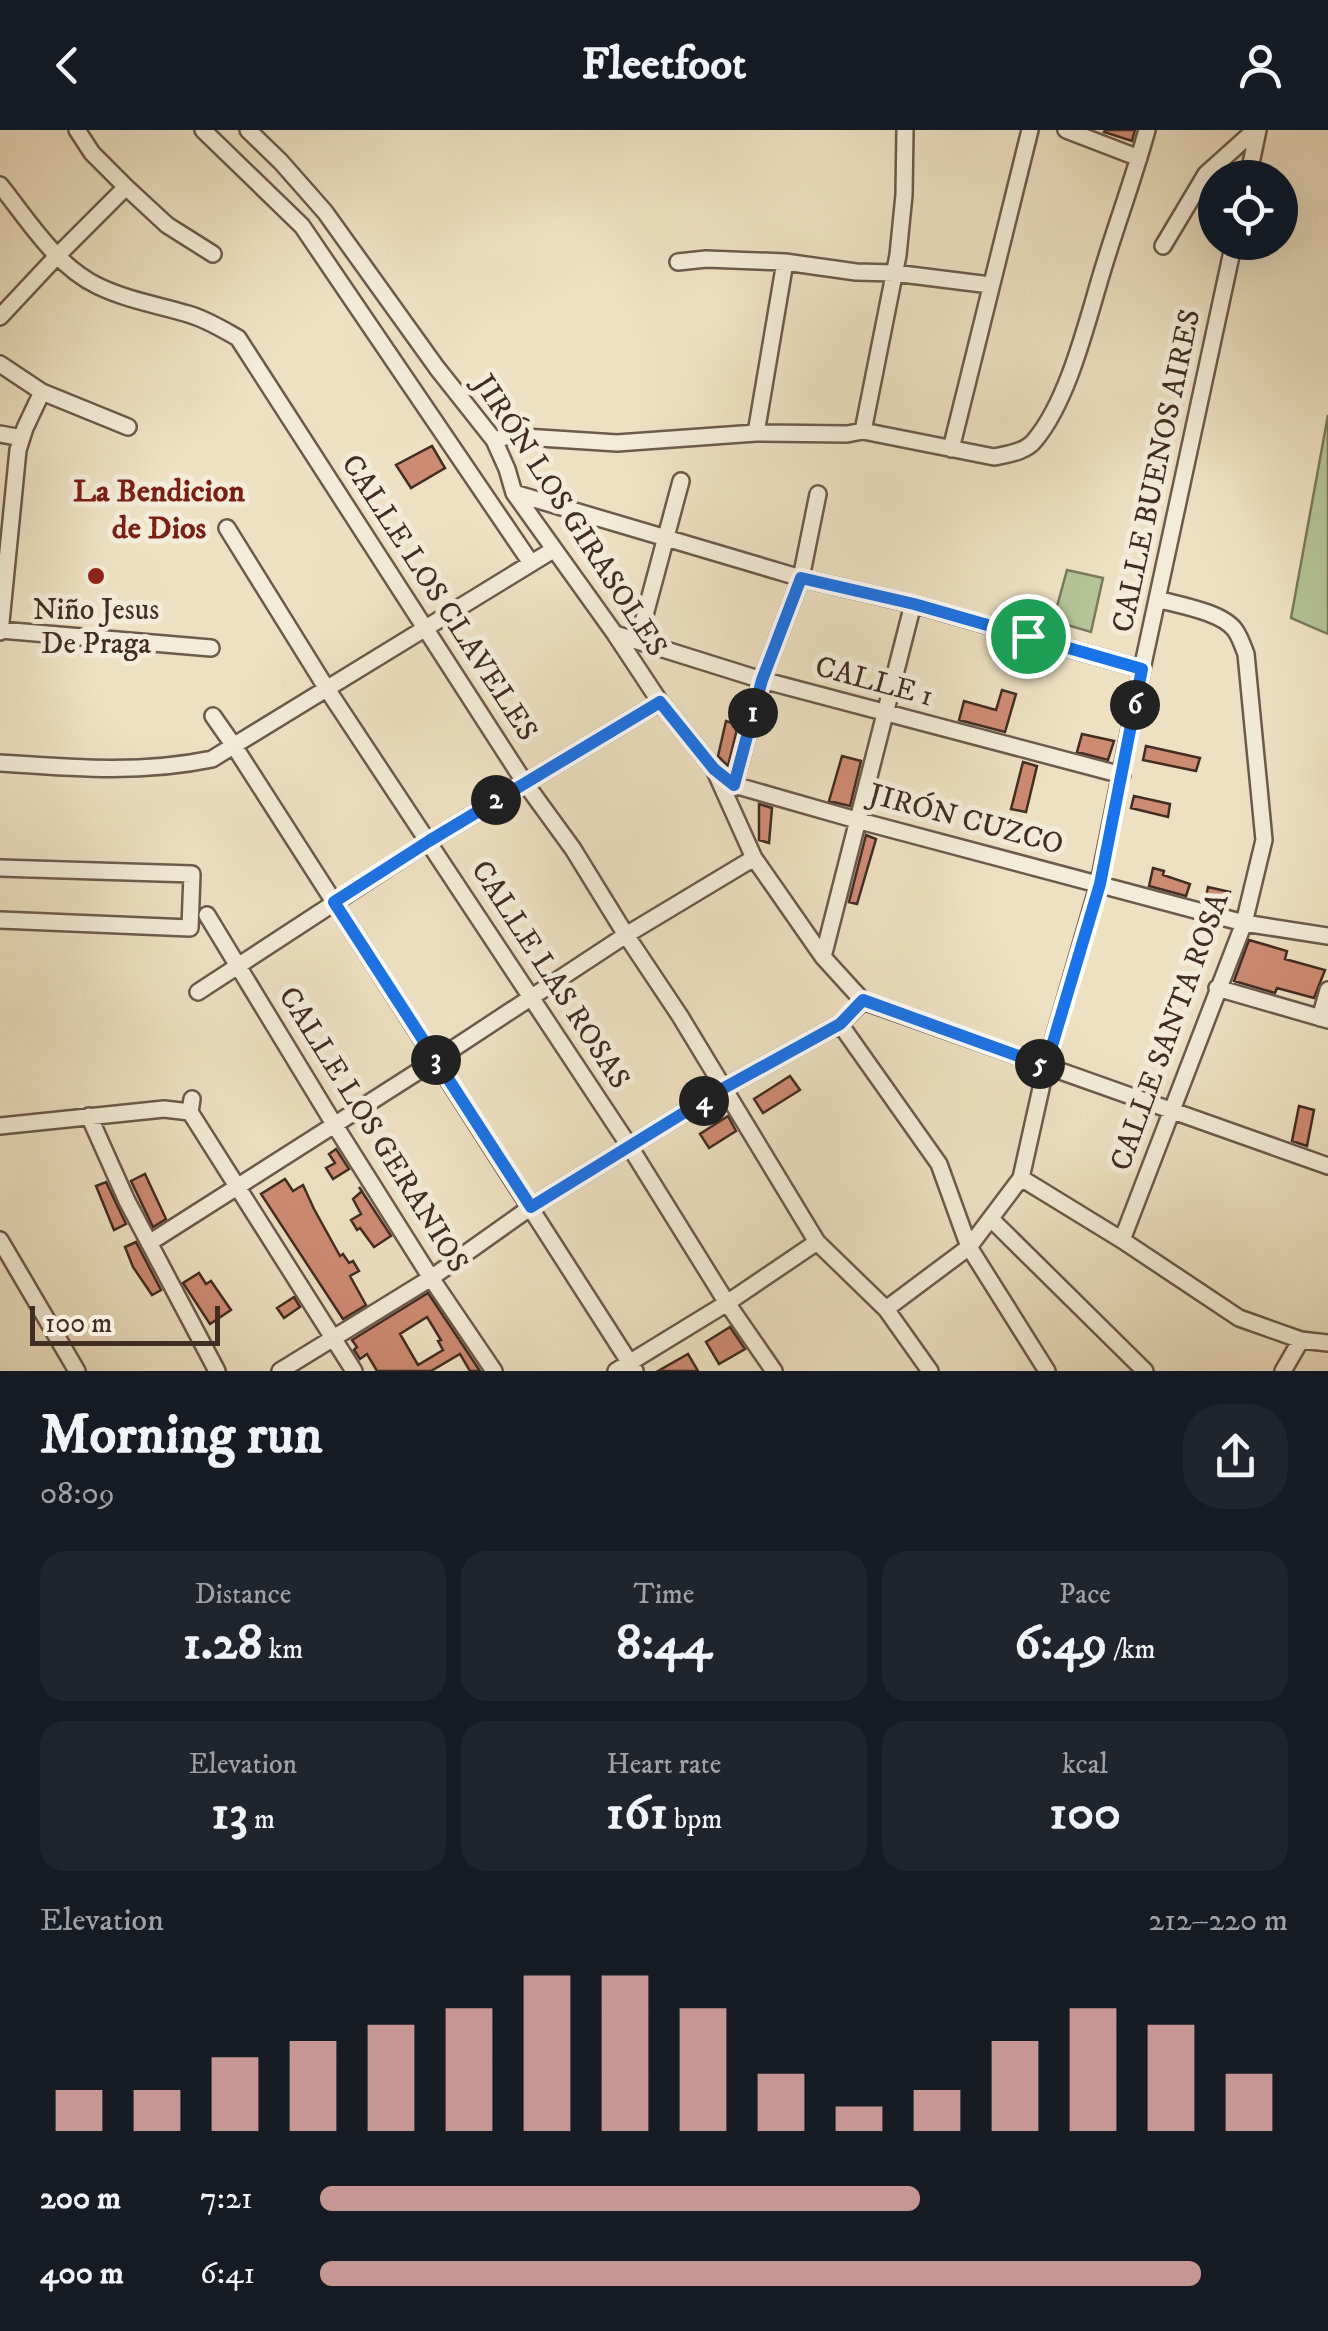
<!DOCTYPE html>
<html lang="en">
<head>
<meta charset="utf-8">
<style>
  :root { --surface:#171b24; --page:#20242c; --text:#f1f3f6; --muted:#9ea1a6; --accent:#c59692 }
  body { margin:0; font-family:"IM FELL DW Pica",serif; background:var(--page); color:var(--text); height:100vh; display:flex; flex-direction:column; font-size:38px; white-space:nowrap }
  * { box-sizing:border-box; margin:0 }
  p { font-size:32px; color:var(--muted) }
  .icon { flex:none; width:55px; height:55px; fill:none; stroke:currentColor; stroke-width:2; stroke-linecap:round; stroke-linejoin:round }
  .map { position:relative; height:1241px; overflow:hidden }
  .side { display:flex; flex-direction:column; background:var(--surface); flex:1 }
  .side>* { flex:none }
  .fabs { position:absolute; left:1198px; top:30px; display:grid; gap:20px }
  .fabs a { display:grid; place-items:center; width:100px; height:100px; border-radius:50%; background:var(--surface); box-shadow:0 10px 40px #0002; font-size:50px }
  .scale { position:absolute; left:30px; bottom:25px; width:190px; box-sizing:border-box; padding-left:10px; border:5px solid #422d23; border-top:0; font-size:28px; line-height:35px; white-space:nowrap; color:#422d23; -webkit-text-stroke:8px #f4ecd8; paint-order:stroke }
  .pin { position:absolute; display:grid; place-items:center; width:85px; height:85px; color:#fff; margin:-42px; border:5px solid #fff; border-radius:50%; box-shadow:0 2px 10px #0007 }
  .km { position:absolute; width:50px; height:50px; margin:-25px; border-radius:50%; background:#222; color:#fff; font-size:28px; line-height:50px; text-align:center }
  .round { display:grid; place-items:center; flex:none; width:105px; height:105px; border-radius:40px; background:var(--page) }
  .head { display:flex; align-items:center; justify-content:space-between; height:170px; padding:0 40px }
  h1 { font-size:55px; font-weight:700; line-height:75px }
  .figures { display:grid; grid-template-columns:repeat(3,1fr); gap:15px; height:170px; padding:10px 40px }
  .figures div { display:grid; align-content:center; border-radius:25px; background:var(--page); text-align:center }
  .figures b { font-size:50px; font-weight:700 }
  .figures small { font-size:28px; font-weight:400 }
  .figures p { font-size:28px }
  .chart { height:280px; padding:20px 40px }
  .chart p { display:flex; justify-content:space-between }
  .chart svg { width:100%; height:180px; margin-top:10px; stroke:var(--accent); stroke-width:6 }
  ul { padding:0 40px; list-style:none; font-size:32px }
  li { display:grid; grid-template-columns:160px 120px 1fr; align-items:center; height:75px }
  li i { height:25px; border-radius:12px; background:var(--accent) }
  header { display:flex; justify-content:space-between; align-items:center; height:130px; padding:0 40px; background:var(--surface); font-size:45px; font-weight:700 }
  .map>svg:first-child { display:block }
  .pitch { fill:#b4c498; stroke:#7b785e; stroke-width:2.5 }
  .building { fill:#ce8b74; stroke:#422d23; stroke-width:2.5; fill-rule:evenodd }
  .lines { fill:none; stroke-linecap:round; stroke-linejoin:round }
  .minor-casing { stroke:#6d5a4b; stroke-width:20 }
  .minor { stroke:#f4ecd8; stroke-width:15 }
  .route-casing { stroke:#fff; stroke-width:20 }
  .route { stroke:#1a73e8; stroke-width:12 }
  .poi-dot { fill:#8f2418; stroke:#f4ecd8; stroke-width:4 }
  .labels { text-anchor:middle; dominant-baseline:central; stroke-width:10; stroke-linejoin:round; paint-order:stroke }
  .street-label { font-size:30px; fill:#422d23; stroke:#f4ecd8 }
  .poi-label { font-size:30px; fill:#422d23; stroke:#f4ecd8 }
  .neighbourhood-label { font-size:32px; font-weight:bold; fill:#7a1f14; stroke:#f4ecd8 }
</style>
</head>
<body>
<header><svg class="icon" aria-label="back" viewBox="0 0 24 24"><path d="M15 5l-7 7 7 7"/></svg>Fleetfoot<svg class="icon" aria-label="person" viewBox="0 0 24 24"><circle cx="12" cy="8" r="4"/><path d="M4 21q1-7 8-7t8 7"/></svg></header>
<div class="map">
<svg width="1328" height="1241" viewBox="0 0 1328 1241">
  <rect width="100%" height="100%" fill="#eee1c3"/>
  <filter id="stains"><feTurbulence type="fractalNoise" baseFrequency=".002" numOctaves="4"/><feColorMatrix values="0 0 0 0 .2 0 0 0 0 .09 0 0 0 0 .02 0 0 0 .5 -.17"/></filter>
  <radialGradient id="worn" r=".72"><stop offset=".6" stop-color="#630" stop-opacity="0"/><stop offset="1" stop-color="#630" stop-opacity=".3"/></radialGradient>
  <!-- pitch -->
  <path class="pitch" d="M1328,285V504L1291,488Z
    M1067,440L1103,448L1091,502L1053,491Z"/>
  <!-- building -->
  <path class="building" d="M1105,0H1135L1132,11L1104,2Z
    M432,316L445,338L411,358L396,335Z
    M1002,560L1016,564L1005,602L959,590L964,571L996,580Z
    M726,591L738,595L728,636L718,626Z
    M1082,604L1114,611L1108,630L1077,622Z
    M1146,616L1200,628L1196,641L1143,630Z
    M842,626L861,631L850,676L829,671Z
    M1023,632L1037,636L1026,682L1011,679Z
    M1134,666L1170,674L1168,687L1131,678Z
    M759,674L772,678L769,713L759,710Z
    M866,705L876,709L857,774L849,772Z
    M1153,738L1164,741L1163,745L1190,754L1186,766L1149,756Z
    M1208,757L1230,762L1226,777L1205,771Z
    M1249,810L1287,821L1285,829L1325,840L1314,868L1277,858L1275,863L1234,851Z
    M790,946L800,960L763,983L754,969Z
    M1299,976L1314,980L1307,1016L1292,1011Z
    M728,986L736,1001L709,1018L700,1004Z
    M336,1019L349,1039L333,1049L326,1038L335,1033L329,1024Z
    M145,1044L166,1089L153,1097L131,1051Z
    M285,1049L293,1061L303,1055L314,1079L340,1126L343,1124L349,1133L353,1131L359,1141L350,1146L366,1175L343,1189L261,1064Z
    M106,1052L126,1094L114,1100L96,1056Z
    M359,1057L391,1106L374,1117L360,1098L357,1100L351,1090L361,1084L353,1069L362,1061Z
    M136,1112L161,1160L152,1165L133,1137L125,1117Z
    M199,1143L206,1154L211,1151L231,1180L210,1194L183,1153Z
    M428,1163L480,1241H470L460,1224L431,1241H377L367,1224L360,1229L354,1220L357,1217L352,1210ZM427,1187L441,1210L438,1211L443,1220L418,1235L400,1204Z
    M294,1167L300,1177L284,1188L277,1178Z
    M730,1197L745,1219L719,1234L706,1212Z
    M688,1224L698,1241H658Z"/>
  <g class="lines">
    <!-- minor casing -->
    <g class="minor-casing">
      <path id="minor" d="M203,0L302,96L531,433
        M248,0L281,32L325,82L437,238L494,310L507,339L514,363L615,504L660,572L714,639L754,728L823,827L863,871L1328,1036
        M1066,0L1139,28
        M1248,48L1258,0
        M0,55C28,90 56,136 98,156C127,170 158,175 188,184C206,189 222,199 238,208L525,653L573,719L626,805L680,886L817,1112L886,1179L930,1241
        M126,57L167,95L213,124
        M1163,116L1206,44L1255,0
        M678,132L706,129L785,132L856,142L894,143L990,155
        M0,187L58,125L126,57L92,23L77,0
        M0,234L42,262L128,297
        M863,301L898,125L904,65L905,0
        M756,303L785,132
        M0,304L22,308
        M494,310L509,306L617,313L756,303L847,304L863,301L994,327C1008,324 1026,322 1035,310C1069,269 1087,191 1103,139C1117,93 1134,47 1147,0
        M951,319L1030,0
        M514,363L801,448L913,474L1142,539
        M227,398L327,559L630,1017L727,1173L774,1241
        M0,500L211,518
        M0,502L18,320L25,298L42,262
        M615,504L762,550L1122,645
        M638,511L681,351
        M213,586L234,616L635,1241
        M0,633C72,638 141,644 212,629L553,420
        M716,641L734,655L860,691L1244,793L1328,806
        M734,655L762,550L801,448L818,364
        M0,738L192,744L190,798L0,790
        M207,785L334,994L431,1148L494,1241
        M823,827L913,474
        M1217,858L1328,890
        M198,862L429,711L660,572
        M863,871L840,894L939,1034L969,1117L1047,1241
        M1320,888L1328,860
        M192,969L190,982L354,1241
        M89,986L127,1071L217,1241
        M0,996L164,979L190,982
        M1021,1048L1122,1110L1239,1188L1301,1210L1328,1213
        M991,1089L1145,1241
        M0,1110L77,1241
        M1122,1110L1244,793L1264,710L1246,524C1243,516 1240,507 1235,500C1222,482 1179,475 1157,469
        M149,1113L436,930L626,805L754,728
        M886,1179L969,1117L1021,1048L1046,936L1099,753L1142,539L1234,112
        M280,1241L431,1148L531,1077L724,958L840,894
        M616,1241L727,1173L817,1112
        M1283,1241L1301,1210"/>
    </g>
    <!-- minor -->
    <use href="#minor" class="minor"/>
  </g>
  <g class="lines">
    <!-- route casing -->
    <g class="route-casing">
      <path id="route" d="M801,448L914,474L1142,539L1100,754L1046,936L863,870L840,894L724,958L531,1077L334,772L429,711L660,572L714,639L734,655L762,550Z"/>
    </g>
    <!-- route -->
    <use href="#route" class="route"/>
  </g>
  <!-- markers -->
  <circle class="poi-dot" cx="96" cy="446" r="10"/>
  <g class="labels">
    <!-- street labels -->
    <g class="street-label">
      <text transform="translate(1157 341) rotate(-78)">CALLE BUENOS AIRES</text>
      <text transform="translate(570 386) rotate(57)">JIRÓN LOS GIRASOLES</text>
      <text transform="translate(439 468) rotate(57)">CALLE LOS CLAVELES</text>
      <text transform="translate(874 552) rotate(15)">CALLE 1</text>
      <text transform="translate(966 690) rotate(15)">JIRÓN CUZCO</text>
      <text transform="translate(550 845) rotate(57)">CALLE LAS ROSAS</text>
      <text transform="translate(1170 902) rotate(-70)">CALLE SANTA ROSA</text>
      <text transform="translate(373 1000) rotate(58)">CALLE LOS GERANIOS</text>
    </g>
    <!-- poi labels -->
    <g class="poi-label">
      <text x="96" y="480">Niño Jesus<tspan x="96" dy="34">De Praga</tspan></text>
    </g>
    <!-- neighbourhood labels -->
    <g class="neighbourhood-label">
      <text x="159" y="362">La Bendicion<tspan x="159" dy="37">de Dios</tspan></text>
    </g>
  </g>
  <rect width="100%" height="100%" filter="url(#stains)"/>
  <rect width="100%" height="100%" fill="url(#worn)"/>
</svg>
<div class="fabs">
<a><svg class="icon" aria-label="locate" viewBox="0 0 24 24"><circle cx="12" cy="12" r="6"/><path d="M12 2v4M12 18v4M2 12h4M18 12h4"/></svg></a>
</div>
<div class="scale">100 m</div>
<div class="pin" style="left:1028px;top:506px;background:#1e9e55"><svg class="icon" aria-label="arrive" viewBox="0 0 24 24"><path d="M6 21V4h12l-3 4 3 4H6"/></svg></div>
<b class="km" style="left:753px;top:583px">1</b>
<b class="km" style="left:496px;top:670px">2</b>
<b class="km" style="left:436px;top:930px">3</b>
<b class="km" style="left:704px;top:971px">4</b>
<b class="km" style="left:1040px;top:934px">5</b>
<b class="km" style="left:1135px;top:575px">6</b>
</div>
<section class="side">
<div class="head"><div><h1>Morning run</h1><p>08:09</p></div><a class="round"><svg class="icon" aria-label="share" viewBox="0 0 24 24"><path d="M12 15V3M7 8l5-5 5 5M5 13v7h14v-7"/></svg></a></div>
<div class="figures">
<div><p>Distance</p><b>1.28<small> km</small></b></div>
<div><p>Time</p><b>8:44</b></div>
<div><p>Pace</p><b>6:49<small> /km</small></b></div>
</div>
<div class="figures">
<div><p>Elevation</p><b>13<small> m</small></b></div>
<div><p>Heart rate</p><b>161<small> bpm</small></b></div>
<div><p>kcal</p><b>100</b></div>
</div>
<div class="chart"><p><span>Elevation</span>212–220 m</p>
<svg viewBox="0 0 160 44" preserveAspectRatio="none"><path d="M5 44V34M15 44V34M25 44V26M35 44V22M45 44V18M55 44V14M65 44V6M75 44V6M85 44V14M95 44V30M105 44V38M115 44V34M125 44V22M135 44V14M145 44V18M155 44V30"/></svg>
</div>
<ul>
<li><b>200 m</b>7:21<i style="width:62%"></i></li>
<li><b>400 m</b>6:41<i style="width:91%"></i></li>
</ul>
</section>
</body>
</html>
